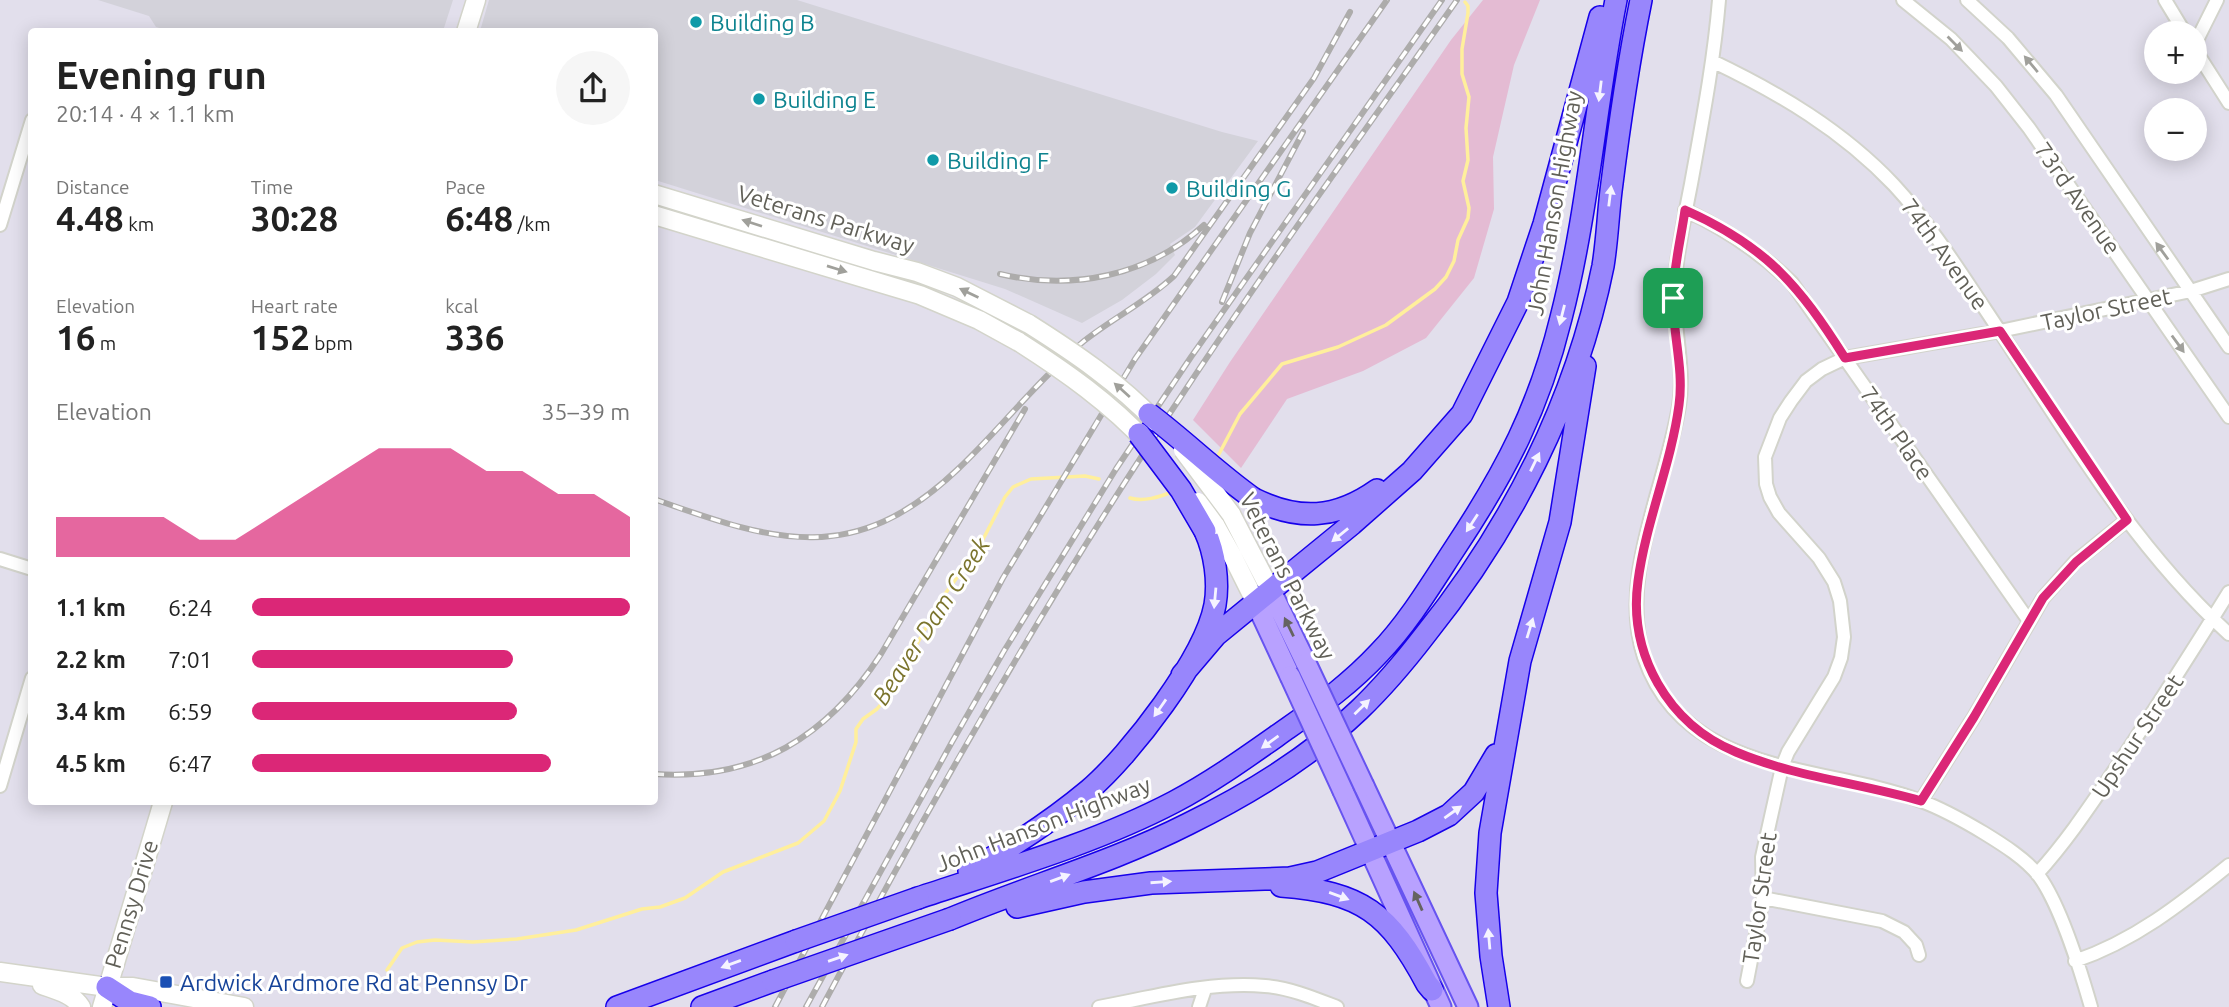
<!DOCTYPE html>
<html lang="en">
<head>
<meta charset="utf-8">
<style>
  :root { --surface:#fff; --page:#f6f6f6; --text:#222; --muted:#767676; --accent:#db2777 }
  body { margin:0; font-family:Ubuntu,sans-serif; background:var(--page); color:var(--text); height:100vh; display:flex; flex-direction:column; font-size:26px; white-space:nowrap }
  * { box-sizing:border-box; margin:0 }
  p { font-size:23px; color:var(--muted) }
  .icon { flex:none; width:38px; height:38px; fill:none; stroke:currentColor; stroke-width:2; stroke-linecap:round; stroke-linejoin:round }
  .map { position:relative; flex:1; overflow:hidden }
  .details { position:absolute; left:28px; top:28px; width:630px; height:777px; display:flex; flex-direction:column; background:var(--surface); border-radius:7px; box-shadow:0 4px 18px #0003 }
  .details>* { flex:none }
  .buttons { position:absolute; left:2144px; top:21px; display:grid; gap:14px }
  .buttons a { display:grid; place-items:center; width:63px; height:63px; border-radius:50%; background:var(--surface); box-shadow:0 4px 18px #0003; font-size:35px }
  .pin { position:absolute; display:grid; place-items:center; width:60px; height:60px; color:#fff; margin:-30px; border-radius:14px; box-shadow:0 4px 10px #0006 }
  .round { display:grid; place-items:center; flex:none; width:74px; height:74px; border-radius:37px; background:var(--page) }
  .summary { display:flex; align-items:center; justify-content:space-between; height:119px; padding:0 28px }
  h1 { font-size:38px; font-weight:700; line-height:52px }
  .metrics { display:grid; grid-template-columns:repeat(3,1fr); gap:10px; height:119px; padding:7px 28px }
  .metrics div { display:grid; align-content:center }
  .metrics b { font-size:35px; font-weight:700 }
  .metrics small { font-size:19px; font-weight:400 }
  .metrics p { font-size:19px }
  .chart { height:196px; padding:14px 28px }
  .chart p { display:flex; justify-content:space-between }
  .chart svg { width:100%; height:126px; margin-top:7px; fill:var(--accent); opacity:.7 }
  ul { padding:0 28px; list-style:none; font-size:23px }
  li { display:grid; grid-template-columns:112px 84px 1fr; align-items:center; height:52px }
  li i { height:18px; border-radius:9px; background:var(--accent) }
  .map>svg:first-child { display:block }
  .industrial { fill:#d3d2da }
  .green { fill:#e4bbd3 }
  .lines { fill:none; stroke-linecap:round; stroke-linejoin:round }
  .stream { stroke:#ffef9c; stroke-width:3.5 }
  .minor-casing { stroke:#d2d3cb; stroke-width:16 }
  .secondary-casing { stroke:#d3d4ca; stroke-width:21 }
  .primary-casing { stroke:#6754f0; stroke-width:23 }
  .motorway-casing { stroke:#1701ea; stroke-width:24 }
  .minor { stroke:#fff; stroke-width:12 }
  .secondary { stroke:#fff; stroke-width:18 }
  .primary { stroke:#b8a1ff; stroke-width:19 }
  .motorway { stroke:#9886fc; stroke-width:21 }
  .rail-casing { stroke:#adacab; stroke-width:6 }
  .rail { stroke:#fff; stroke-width:3.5; stroke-dasharray:10; stroke-linecap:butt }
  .secondary-bridge-casing { stroke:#d3d4ca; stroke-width:21; stroke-linecap:butt }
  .primary-bridge-casing { stroke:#6754f0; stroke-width:23; stroke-linecap:butt }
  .motorway-bridge-casing { stroke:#1701ea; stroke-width:24; stroke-linecap:butt }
  .secondary-bridge { stroke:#fff; stroke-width:18 }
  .primary-bridge { stroke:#b8a1ff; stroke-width:19 }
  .motorway-bridge { stroke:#9886fc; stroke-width:21 }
  .oneway { fill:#a0a09b }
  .oneway2 { fill:#f5f3ff }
  .oneway3 { fill:#656360 }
  .route-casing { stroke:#fff; stroke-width:14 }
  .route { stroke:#db2777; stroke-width:9 }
  .culture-dot { fill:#0f9aa8; stroke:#fff; stroke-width:2.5 }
  .transit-dot { fill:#1a4fb4; stroke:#fff; stroke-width:2.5 }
  .labels { text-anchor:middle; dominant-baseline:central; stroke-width:6; stroke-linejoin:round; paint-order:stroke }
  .culture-label { font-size:23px; fill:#0d838f; stroke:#fff; text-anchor:start }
  .street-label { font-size:23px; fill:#616058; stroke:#fff }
  .transit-label { font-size:23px; fill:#164399; stroke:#fff; text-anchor:start }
  .water-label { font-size:24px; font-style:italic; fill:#7b742d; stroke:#fff }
</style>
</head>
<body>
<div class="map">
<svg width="2229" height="1007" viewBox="0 0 2229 1007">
  <rect width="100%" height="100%" fill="#e2dfec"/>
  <!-- industrial -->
  <path class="industrial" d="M98,0H453L443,31L173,32L156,27L149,16Z
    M489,0H797L1222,132L1258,141L1195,227L1170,244L1175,255L1156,274L1122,300L1082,323L1005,289L655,180L654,32L480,31Z"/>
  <!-- green -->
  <path class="green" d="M1483,0H1540L1514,65L1493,157L1494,209L1474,278L1426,338L1363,371L1287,399L1241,468L1193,420L1230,362L1451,40Z"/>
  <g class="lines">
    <!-- stream -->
    <path class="stream" d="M1214,460L1219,454L1240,414L1282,364L1338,347L1386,325L1435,289L1446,277L1454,261L1458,240L1468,218L1469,208L1463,181L1468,160L1466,128L1469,97L1462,74V49L1468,13V6L1465,2
      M1130,498C1144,502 1159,497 1172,492
      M387,970L402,948L417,942L435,940L473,942L517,939L576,930L642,909L660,907L685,898L723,872L798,843L824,821L840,791L856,742V729L863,719L877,709L891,692L942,598L978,549L1005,497L1013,487L1031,479L1085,476L1099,479"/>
    <!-- minor casing -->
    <g class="minor-casing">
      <path id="minor" d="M1719,0C1714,61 1702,123 1691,184C1685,215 1678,247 1675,279C1671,322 1686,366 1679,406C1666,485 1618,578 1644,657C1685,778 1825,764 1921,801C1943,809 1964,821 1984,833C2002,844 2026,859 2039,876C2060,905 2081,972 2091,1007
        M1903,0L1951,39L1996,86L2029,128L2229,417
        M1967,0L2008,38L2056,95L2229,347
        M2165,0L2185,33
        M2194,46L2217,0
        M2194,48L2229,103
        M1712,61C1779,93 1842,130 1894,185C1929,223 1957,267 1985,309C2060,421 2128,542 2229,634
        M1685,210C1726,229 1760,252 1792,283L2029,621
        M0,225L32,120
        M0,559L32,569
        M0,786L32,678
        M1921,801L1974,717L2043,598L2075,562L2127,520
        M2037,874C2068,840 2092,803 2118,765C2156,708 2193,650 2229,592
        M1763,898L1882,921L1904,932L1916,945L1919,955
        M2075,961C2134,941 2181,904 2229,865
        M1747,981L1763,898L1762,857L1782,767L1788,752L1834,677L1841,658L1844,637L1840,601L1834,582L1819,558L1779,513L1770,497L1766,484L1765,457L1780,418L1791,401L1806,381L1822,369L1845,358L2000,331L2191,291L2229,279
        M1099,1007C1153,997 1210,981 1265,986C1290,988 1314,998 1337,1007
        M1199,1007L1205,989"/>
    </g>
    <!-- secondary casing -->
    <g class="secondary-casing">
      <path id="secondary" d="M466,32L476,0
        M654,194L874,261L917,272L957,287L1029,324
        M654,215L920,295L979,320L1019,342
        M1231,514L1271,591
        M1215,525L1233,557L1256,603
        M0,972L107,987H133L244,1007
        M42,985C56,990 73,994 81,1007
        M102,1007L163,802"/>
    </g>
    <!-- primary casing -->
    <g class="primary-casing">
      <path id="primary" d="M1271,591L1306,663
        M1256,603L1290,676
        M1364,786L1468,1007
        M1343,791L1441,1007"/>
    </g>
    <!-- motorway casing -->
    <g class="motorway-casing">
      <path id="motorway" d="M1254,499C1299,521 1336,519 1377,490
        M1182,675L1216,635L1352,524L1412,471L1462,414L1518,302L1544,224L1600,17
        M969,871C1012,847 1052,821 1089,790C1130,755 1205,658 1215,605C1219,582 1215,553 1205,531
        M1281,886C1362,892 1389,913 1427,984L1432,990
        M918,898C1002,870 1096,843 1174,802C1214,781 1251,754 1288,728C1321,705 1352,682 1379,653C1409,622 1432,583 1455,548C1506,471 1539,408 1561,318C1588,213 1595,106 1616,0
        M1017,907L1084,892L1151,883L1290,878L1317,872L1418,831L1449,815L1474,792L1496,755
        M950,919C1029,886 1111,863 1188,824C1249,794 1310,757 1359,710C1383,687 1405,661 1425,635C1511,528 1576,401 1603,266C1607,242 1608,216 1611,191C1619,127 1628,64 1641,0
        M107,987L130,1002L150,1007
        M617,1007L796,941
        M702,1007L773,981
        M1499,1007L1491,956L1486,893L1490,833L1520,661L1560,522L1585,366"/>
    </g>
    <!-- minor -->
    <use href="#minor" class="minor"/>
    <!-- secondary -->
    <use href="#secondary" class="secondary"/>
    <!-- primary -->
    <use href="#primary" class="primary"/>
    <!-- motorway -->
    <use href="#motorway" class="motorway"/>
    <!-- rail casing -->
    <g class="rail-casing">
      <path id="rail" d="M1000,274C1072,291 1149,276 1204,225
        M1222,302L1250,233L1303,132
        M654,499C775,542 854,568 958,469C991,438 1020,402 1053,370C1063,360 1073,350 1084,341C1113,318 1146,302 1174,276L1314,78L1350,12
        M654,774C756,781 827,737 881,654L1025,409
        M775,1007L1003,578L1135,359L1387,0
        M806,1007L952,742L1004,651L1116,469L1191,357L1442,0
        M822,1007C932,799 1049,594 1180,398C1269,263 1364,132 1457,0"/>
    </g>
    <!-- rail -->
    <use href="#rail" class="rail"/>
    <!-- secondary-bridge casing -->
    <g class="secondary-bridge-casing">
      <path id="secondary-bridge" d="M1029,324C1075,353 1119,383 1156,422
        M1019,342C1066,372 1110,403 1148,444
        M1183,450L1231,514
        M1198,502L1215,525"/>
    </g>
    <!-- primary-bridge casing -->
    <g class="primary-bridge-casing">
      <path id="primary-bridge" d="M1306,663L1364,786
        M1290,676L1343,791"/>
    </g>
    <!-- motorway-bridge casing -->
    <g class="motorway-bridge-casing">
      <path id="motorway-bridge" d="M1149,414C1185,441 1217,473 1254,499
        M1139,434L1181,490L1205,531
        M796,941L918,898
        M773,981L950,919"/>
    </g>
    <!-- secondary-bridge -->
    <use href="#secondary-bridge" class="secondary-bridge"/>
    <!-- primary-bridge -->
    <use href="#primary-bridge" class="primary-bridge"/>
    <!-- motorway-bridge -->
    <use href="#motorway-bridge" class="motorway-bridge"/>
  </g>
  <!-- one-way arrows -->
  <defs><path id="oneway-solid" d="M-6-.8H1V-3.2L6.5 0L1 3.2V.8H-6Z" transform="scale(1.75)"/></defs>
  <g class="oneway">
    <use href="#oneway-solid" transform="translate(1955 44) rotate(45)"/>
    <use href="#oneway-solid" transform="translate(2031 64) rotate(-130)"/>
    <use href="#oneway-solid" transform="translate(752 223) rotate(-162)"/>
    <use href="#oneway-solid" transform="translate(2162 251) rotate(-126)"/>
    <use href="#oneway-solid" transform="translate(837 269) rotate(17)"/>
    <use href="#oneway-solid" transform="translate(969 293) rotate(-154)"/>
    <use href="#oneway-solid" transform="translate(2178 344) rotate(54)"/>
    <use href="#oneway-solid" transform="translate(1122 390) rotate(-138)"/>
  </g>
  <g class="oneway2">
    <use href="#oneway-solid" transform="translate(1600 91) rotate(97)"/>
    <use href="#oneway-solid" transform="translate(1610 196) rotate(-83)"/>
    <use href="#oneway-solid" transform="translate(1562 315) rotate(104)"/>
    <use href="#oneway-solid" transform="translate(1535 462) rotate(-64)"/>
    <use href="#oneway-solid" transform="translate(1472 523) rotate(123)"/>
    <use href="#oneway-solid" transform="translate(1340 535) rotate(141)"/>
    <use href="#oneway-solid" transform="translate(1215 598) rotate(95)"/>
    <use href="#oneway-solid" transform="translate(1530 628) rotate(-73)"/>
    <use href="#oneway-solid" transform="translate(1362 707) rotate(-44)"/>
    <use href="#oneway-solid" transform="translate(1160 708) rotate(125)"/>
    <use href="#oneway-solid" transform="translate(1270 742) rotate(144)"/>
    <use href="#oneway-solid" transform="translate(1453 812) rotate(-35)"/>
    <use href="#oneway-solid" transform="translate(1060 878) rotate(-20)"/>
    <use href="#oneway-solid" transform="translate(1161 882) rotate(-4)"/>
    <use href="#oneway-solid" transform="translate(1339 896) rotate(20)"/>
    <use href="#oneway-solid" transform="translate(1489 939) rotate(-95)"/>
    <use href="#oneway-solid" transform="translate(838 958) rotate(-19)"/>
    <use href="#oneway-solid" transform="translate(731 964) rotate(160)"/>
  </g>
  <g class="oneway3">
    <use href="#oneway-solid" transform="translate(1289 627) rotate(-116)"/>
    <use href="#oneway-solid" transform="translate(1418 901) rotate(-114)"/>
  </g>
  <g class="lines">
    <!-- route casing -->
    <g class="route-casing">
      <path id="route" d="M1685,210C1766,246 1799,285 1845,358L2000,331L2127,520L2076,562L2043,598L1974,717L1921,801C1860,783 1795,777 1736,752C1668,724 1628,654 1638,581C1646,521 1671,465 1679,405C1684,370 1673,335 1673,299C1673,269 1681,239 1685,210Z"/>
    </g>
    <!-- route -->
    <use href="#route" class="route"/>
  </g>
  <!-- markers -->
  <g class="culture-dot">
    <circle cx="696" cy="22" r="7"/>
    <circle cx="759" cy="99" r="7"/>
    <circle cx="933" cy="160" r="7"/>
    <circle cx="1172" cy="188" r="7"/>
  </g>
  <rect class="transit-dot" x="159" y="975" width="14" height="14" rx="3.5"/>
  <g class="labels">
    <!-- culture labels -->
    <g class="culture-label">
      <text x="710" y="22">Building B</text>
      <text x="773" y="99">Building E</text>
      <text x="947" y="160">Building F</text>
      <text x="1186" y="188">Building G</text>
    </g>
    <!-- street labels -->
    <g class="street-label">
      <text transform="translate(2078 198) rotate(55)">73rd Avenue</text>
      <text transform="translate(1554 203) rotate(-80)">John Hanson Highway</text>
      <text transform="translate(826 219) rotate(17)">Veterans Parkway</text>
      <text transform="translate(1945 254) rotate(54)">74th Avenue</text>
      <text transform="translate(2106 309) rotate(-12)">Taylor Street</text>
      <text transform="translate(1897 433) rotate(55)">74th Place</text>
      <text transform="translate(1288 576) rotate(63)">Veterans Parkway</text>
      <text transform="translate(2137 736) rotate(-56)">Upshur Street</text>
      <text transform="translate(1043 824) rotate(-21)">John Hanson Highway</text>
      <text transform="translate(1759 898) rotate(-82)">Taylor Street</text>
      <text transform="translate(131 904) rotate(-73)">Pennsy Drive</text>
    </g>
    <!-- transit labels -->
    <g class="transit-label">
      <text x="180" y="982">Ardwick Ardmore Rd at Pennsy Dr</text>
    </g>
    <!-- water labels -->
    <g class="water-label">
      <text transform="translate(931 621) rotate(-57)">Beaver Dam Creek</text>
    </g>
  </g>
</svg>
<div class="buttons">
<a>+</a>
<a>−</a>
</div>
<div class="pin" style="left:1673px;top:298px;background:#1e9e55"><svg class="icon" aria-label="arrive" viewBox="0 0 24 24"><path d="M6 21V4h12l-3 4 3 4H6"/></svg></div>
<section class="details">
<div class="summary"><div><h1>Evening run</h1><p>20:14 · 4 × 1.1 km</p></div><a class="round"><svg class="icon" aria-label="share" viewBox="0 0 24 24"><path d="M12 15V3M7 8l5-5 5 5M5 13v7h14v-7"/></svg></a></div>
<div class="metrics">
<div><p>Distance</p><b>4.48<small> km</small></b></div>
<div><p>Time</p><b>30:28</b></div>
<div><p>Pace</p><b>6:48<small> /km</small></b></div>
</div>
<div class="metrics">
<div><p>Elevation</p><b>16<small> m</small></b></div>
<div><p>Heart rate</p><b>152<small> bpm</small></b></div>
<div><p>kcal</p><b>336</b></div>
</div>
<div class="chart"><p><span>Elevation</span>35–39 m</p>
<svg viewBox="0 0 160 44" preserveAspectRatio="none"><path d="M0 44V30L10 30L20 30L30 30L40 38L50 38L60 30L70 22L80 14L90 6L100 6L110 6L120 14L130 14L140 22L150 22L160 30V44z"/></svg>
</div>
<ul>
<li><b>1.1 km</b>6:24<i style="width:100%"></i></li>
<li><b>2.2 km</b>7:01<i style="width:69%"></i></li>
<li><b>3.4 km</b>6:59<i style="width:70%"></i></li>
<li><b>4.5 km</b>6:47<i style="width:79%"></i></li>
</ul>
</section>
</div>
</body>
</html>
